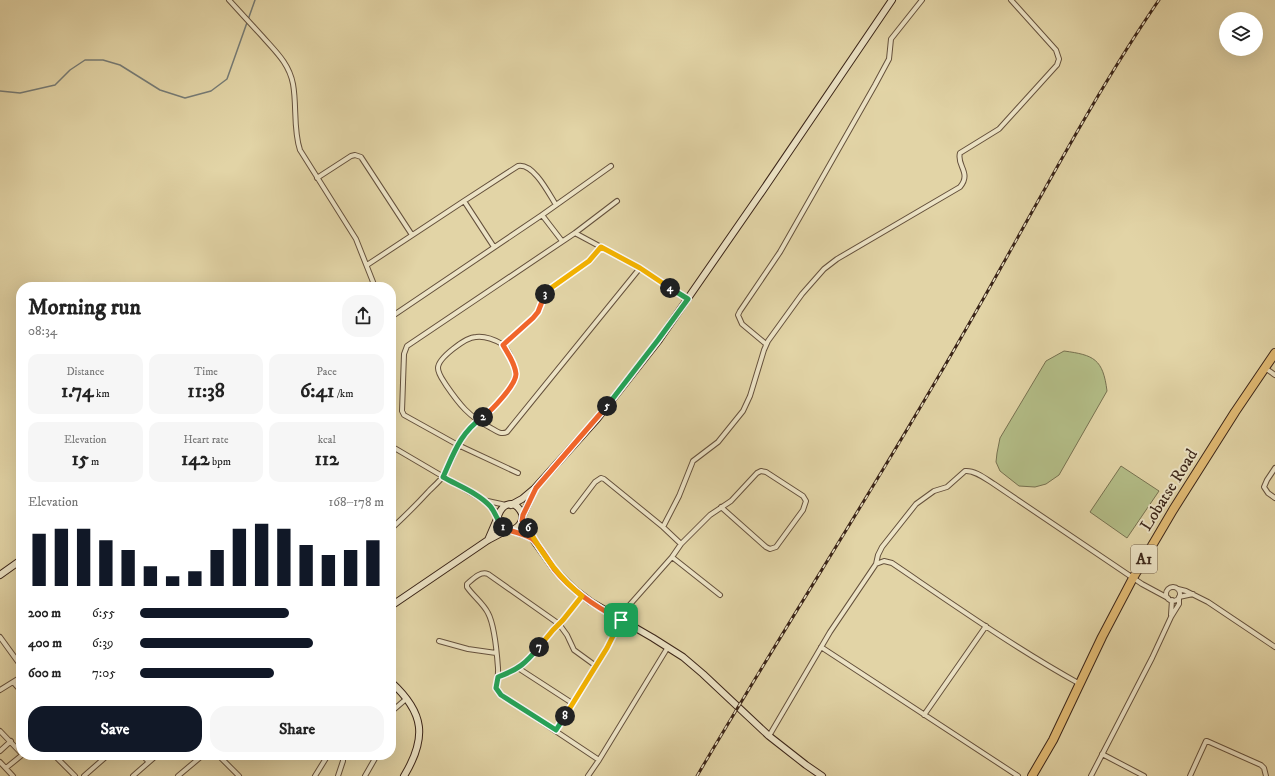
<!DOCTYPE html>
<html lang="en">
<head>
<meta charset="utf-8">
<style>
  :root { --surface:#fff; --page:#f6f6f6; --text:#222; --muted:#767676; --accent:#111827 }
  body { margin:0; font-family:"IM FELL DW Pica",serif; background:var(--page); color:var(--text); height:100vh; display:flex; flex-direction:column; font-size:15px; white-space:nowrap }
  * { box-sizing:border-box; margin:0 }
  p { font-size:13px; color:var(--muted) }
  .icon { flex:none; width:22px; height:22px; fill:none; stroke:currentColor; stroke-width:2; stroke-linecap:round; stroke-linejoin:round }
  .map { position:relative; flex:1; overflow:hidden }
  .side { position:absolute; left:16px; top:282px; width:380px; height:478px; display:flex; flex-direction:column; background:var(--surface); border-radius:16px; box-shadow:0 4px 16px #0002 }
  .side>* { flex:none }
  .controls { position:absolute; left:1219px; top:12px; display:grid; gap:8px }
  .controls a { display:grid; place-items:center; width:44px; height:44px; border-radius:50%; background:var(--surface); box-shadow:0 4px 16px #0002; font-size:20px }
  .pin { position:absolute; display:grid; place-items:center; width:34px; height:34px; color:#fff; margin:-17px; border-radius:8px; box-shadow:0 2px 6px #0006 }
  .km { position:absolute; width:20px; height:20px; margin:-10px; border-radius:50%; background:#222; color:#fff; font-size:11px; line-height:20px; text-align:center }
  .round { display:grid; place-items:center; flex:none; width:42px; height:42px; border-radius:16px; background:var(--page) }
  .head { display:flex; align-items:center; justify-content:space-between; height:68px; padding:0 12px }
  h1 { font-size:22px; font-weight:700; line-height:30px }
  .figures { display:grid; grid-template-columns:repeat(3,1fr); gap:6px; height:68px; padding:4px 12px }
  .figures div { display:grid; align-content:center; border-radius:10px; background:var(--page); text-align:center }
  .figures b { font-size:20px; font-weight:700 }
  .figures small { font-size:11px; font-weight:400 }
  .figures p { font-size:11px }
  .chart { height:112px; padding:8px 12px }
  .chart p { display:flex; justify-content:space-between }
  .chart svg { width:100%; height:72px; margin-top:4px; stroke:var(--accent); stroke-width:6 }
  .action { display:flex; gap:8px; margin-top:auto; padding:8px 12px }
  .action a { flex:1; height:46px; border-radius:16px; background:var(--accent); color:#fff; font-size:16px; font-weight:700; line-height:46px; text-align:center }
  .action a+a { background:var(--page); color:var(--text) }
  ul { padding:0 12px; list-style:none; font-size:13px }
  li { display:grid; grid-template-columns:64px 48px 1fr; align-items:center; height:30px }
  li i { height:10px; border-radius:5px; background:var(--accent) }
  .map>svg:first-child { display:block }
  .green { fill:#b3bd87; stroke:#777150 }
  .lines { fill:none; stroke-linecap:round; stroke-linejoin:round }
  .stream { stroke:#757b76; stroke-width:1.5 }
  .street-casing { stroke:#65513c; stroke-width:6 }
  .secondary-casing { stroke:#3b2518; stroke-width:8 }
  .highway-casing { stroke:#3b2518; stroke-width:10 }
  .street { stroke:#ece3c5; stroke-width:4 }
  .secondary { stroke:#ece3c5; stroke-width:6 }
  .highway { stroke:#e1ba73; stroke-width:8 }
  .rail-casing { stroke:#3b2518; stroke-width:3 }
  .rail { stroke:#ece3c5; stroke-width:1.5; stroke-dasharray:4.5; stroke-linecap:butt }
  .split-1-casing { stroke:#fff; stroke-width:8 }
  .split-2-casing { stroke:#fff; stroke-width:8 }
  .split-3-casing { stroke:#fff; stroke-width:8 }
  .split-4-casing { stroke:#fff; stroke-width:8 }
  .split-5-casing { stroke:#fff; stroke-width:8 }
  .split-6-casing { stroke:#fff; stroke-width:8 }
  .split-7-casing { stroke:#fff; stroke-width:8 }
  .split-8-casing { stroke:#fff; stroke-width:8 }
  .split-9-casing { stroke:#fff; stroke-width:8 }
  .split-1 { stroke:#f0652b; stroke-width:5 }
  .split-2 { stroke:#22a559; stroke-width:5 }
  .split-3 { stroke:#f0652b; stroke-width:5 }
  .split-4 { stroke:#f5b400; stroke-width:5 }
  .split-5 { stroke:#22a559; stroke-width:5 }
  .split-6 { stroke:#f0652b; stroke-width:5 }
  .split-7 { stroke:#f5b400; stroke-width:5 }
  .split-8 { stroke:#22a559; stroke-width:5 }
  .split-9 { stroke:#f5b400; stroke-width:5 }
  .labels { text-anchor:middle; dominant-baseline:central; stroke-width:4; stroke-linejoin:round; paint-order:stroke }
  .shield { fill:#ece3c5; stroke:#705e4c; stroke-width:1 }
  .shield-label { font-size:16px; font-weight:bold; fill:#3b2518 }
  .street-label { font-size:17px; fill:#3b2518; stroke:#ece3c5 }
</style>
</head>
<body>
<div class="map">
<svg width="1275" height="776" viewBox="0 0 1275 776">
  <rect width="100%" height="100%" fill="#e2d4a6"/>
  <filter id="stains"><feTurbulence type="fractalNoise" baseFrequency=".005" numOctaves="4"/><feColorMatrix values="0 0 0 0 .2 0 0 0 0 .09 0 0 0 0 .02 0 0 0 .5 -.17"/></filter>
  <radialGradient id="worn" r=".72"><stop offset=".6" stop-color="#630" stop-opacity="0"/><stop offset="1" stop-color="#630" stop-opacity=".3"/></radialGradient>
  <!-- green -->
  <path class="green" d="M1064,351C1094,355 1103,359 1107,391L1059,475L1046,484L1035,487L1019,486L1000,471L996,462L997,453L1000,438L1046,361Z
    M1121,466L1159,491L1127,538L1090,512Z"/>
  <g class="lines">
    <!-- stream -->
    <path class="stream" d="M0,91L20,93L55,85L70,70L85,60H103L120,65L160,90L185,98L211,91L227,79L255,0"/>
    <!-- street casing -->
    <g class="street-casing">
      <path id="street" d="M229,0C240,12 251,24 262,36C275,51 289,63 293,84C297,106 293,129 300,150L356,239L375,287
        M317,178L351,156L355,155L361,157L412,235
        M464,201L494,247
        M542,215L562,241
        M575,233L617,201
        M367,265L464,201L518,166C534,163 549,194 556,205
        M391,317L542,215L611,166
        M766,344L742,324L738,315L740,311L780,252L875,85L889,59L891,39L922,0
        M503,345L533,318L538,312L547,291L589,261L601,247
        M1265,368L1275,375
        M391,446L483,500L494,510L497,517
        M1275,468L1267,480L1264,487L1268,493L1275,498
        M518,473L458,445L404,415L402,411L404,354L407,346L575,233L640,268L688,299
        M483,500L506,505
        M573,511L595,482L601,478L604,479L663,527L681,544
        M663,527L679,496L693,461L718,442L743,411L750,396L764,350L768,341L802,294L824,269L837,259L960,187C972,173 956,165 960,153L999,129L1057,65L1059,59L1056,50L1011,0
        M391,529C404,517 417,504 429,491C434,486 440,481 444,475C453,460 457,441 470,428C474,423 479,421 484,417C492,411 511,389 514,380C518,371 509,349 502,344C495,340 484,336 476,337C466,337 438,358 438,368C438,374 443,380 446,385C459,404 469,417 491,428C496,431 501,435 507,432L640,268
        M672,557L720,595
        M876,564L878,555L882,547L916,504L934,491L947,487L965,471C975,470 986,479 994,484L1142,584L1168,598
        M1166 594a7 7 0 1 1 14 0a7 7 0 1 1-14 0Z
        M1178,589L1186,591L1208,602L1275,647
        M1179,597L1193,594
        M1171,615L1172,600
        M0,637L21,666
        M439,641L468,649L496,653
        M821,647L1018,776
        M596,666L574,650L567,635L559,624L488,574C480,571 473,579 467,584V587C473,596 483,603 488,613C495,626 497,654 498,668C499,683 491,688 506,698L599,760
        M518,668L572,703
        M498,677L518,668L527,661L553,630L563,621L582,596
        M13,682L21,691
        M0,690L21,677
        M391,712L406,699
        M924,715L986,626
        M556,730L607,648L626,609L672,557L681,544L710,515L731,501L757,473L761,471L766,472L803,496L806,501L803,510L776,547L770,549L766,547L721,507
        M0,731L21,753
        M769,736L830,632L876,564L884,561L892,563C954,605 1015,648 1080,684
        M0,751L11,741
        M1102,754L1144,776
        M54,755L75,776
        M142,755L149,762
        M218,755L239,776
        M0,762L13,776
        M6,768L22,755
        M84,776L108,755
        M133,776L157,755
        M178,776L203,755
        M315,776L328,755
        M338,776L343,761V755
        M365,776L377,755
        M588,776L599,760L668,647
        M1091,776L1152,658L1171,617L1179,604V598
        M1190,776L1206,741H1207L1261,765L1264,768L1266,776"/>
    </g>
    <!-- secondary casing -->
    <g class="secondary-casing">
      <path id="secondary" d="M511,505L522,499L535,488L597,419L659,340L763,190L892,0
        M523,515L534,491
        M522,521L527,527L532,538L555,570L575,590L591,602L653,638L683,657L703,674L769,736L806,765L822,776
        M512,530C520,527 526,518 520,510C507,490 484,526 509,530C517,531 524,535 532,538
        M488,540L497,519
        M0,575L21,560
        M391,606L488,540L507,530
        M391,682C425,713 427,738 404,776"/>
    </g>
    <!-- highway casing -->
    <g class="highway-casing">
      <path id="highway" d="M1032,776L1053,740L1102,637L1133,578L1173,510L1235,412L1275,353"/>
    </g>
    <!-- street -->
    <use href="#street" class="street"/>
    <!-- secondary -->
    <use href="#secondary" class="secondary"/>
    <!-- highway -->
    <use href="#highway" class="highway"/>
    <!-- rail casing -->
    <g class="rail-casing">
      <path id="rail" d="M697,776C785,626 880,480 966,329C1030,219 1087,105 1159,0"/>
    </g>
    <!-- rail -->
    <use href="#rail" class="rail"/>
  </g>
  <g class="lines">
    <!-- split-1 casing -->
    <g class="split-1-casing">
      <path id="split-1" d="M503,527C511,532 522,533 531,538C537,541 550,563 555,570C573,592 596,607 621,620"/>
    </g>
    <!-- split-2 casing -->
    <g class="split-2-casing">
      <path id="split-2" d="M483,417C460,433 454,453 443,477C459,486 478,493 490,506C496,513 497,521 503,527"/>
    </g>
    <!-- split-3 casing -->
    <g class="split-3-casing">
      <path id="split-3" d="M483,417C492,410 516,385 516,374C515,363 508,354 503,345L533,318L538,312L545,294"/>
    </g>
    <!-- split-4 casing -->
    <g class="split-4-casing">
      <path id="split-4" d="M545,294L551,288L589,261L601,247L640,268L670,288"/>
    </g>
    <!-- split-5 casing -->
    <g class="split-5-casing">
      <path id="split-5" d="M607,406L658,340L688,299L670,288"/>
    </g>
    <!-- split-6 casing -->
    <g class="split-6-casing">
      <path id="split-6" d="M528,528L522,521L523,515L536,488L607,406"/>
    </g>
    <!-- split-7 casing -->
    <g class="split-7-casing">
      <path id="split-7" d="M528,528C542,554 559,578 582,596L563,620L553,630L539,647"/>
    </g>
    <!-- split-8 casing -->
    <g class="split-8-casing">
      <path id="split-8" d="M539,647C525,664 519,669 498,677L496,688L501,695L556,730L565,716"/>
    </g>
    <!-- split-9 casing -->
    <g class="split-9-casing">
      <path id="split-9" d="M565,716L607,648L621,620"/>
    </g>
    <!-- split-1 -->
    <use href="#split-1" class="split-1"/>
    <!-- split-2 -->
    <use href="#split-2" class="split-2"/>
    <!-- split-3 -->
    <use href="#split-3" class="split-3"/>
    <!-- split-4 -->
    <use href="#split-4" class="split-4"/>
    <!-- split-5 -->
    <use href="#split-5" class="split-5"/>
    <!-- split-6 -->
    <use href="#split-6" class="split-6"/>
    <!-- split-7 -->
    <use href="#split-7" class="split-7"/>
    <!-- split-8 -->
    <use href="#split-8" class="split-8"/>
    <!-- split-9 -->
    <use href="#split-9" class="split-9"/>
  </g>
  <g class="labels">
    <!-- shield labels -->
    <rect class="shield" x="1131" y="545" width="26" height="28" rx="3"/>
    <g class="shield-label">
      <text x="1144" y="559">A1</text>
    </g>
    <!-- street labels -->
    <g class="street-label">
      <text transform="translate(1169 490) rotate(-58)">Lobatse Road</text>
    </g>
  </g>
  <rect width="100%" height="100%" filter="url(#stains)"/>
  <rect width="100%" height="100%" fill="url(#worn)"/>
</svg>
<div class="controls">
<a><svg class="icon" aria-label="layers" viewBox="0 0 24 24"><path d="M12 4l9 5-9 5-9-5zM3 14l9 5 9-5"/></svg></a>
</div>
<div class="pin" style="left:621px;top:620px;background:#1e9e55"><svg class="icon" aria-label="arrive" viewBox="0 0 24 24"><path d="M6 21V4h12l-3 4 3 4H6"/></svg></div>
<b class="km" style="left:503px;top:527px">1</b>
<b class="km" style="left:483px;top:417px">2</b>
<b class="km" style="left:545px;top:294px">3</b>
<b class="km" style="left:670px;top:288px">4</b>
<b class="km" style="left:607px;top:406px">5</b>
<b class="km" style="left:528px;top:528px">6</b>
<b class="km" style="left:539px;top:647px">7</b>
<b class="km" style="left:565px;top:716px">8</b>
<section class="side">
<div class="head"><div><h1>Morning run</h1><p>08:34</p></div><a class="round"><svg class="icon" aria-label="share" viewBox="0 0 24 24"><path d="M12 15V3M7 8l5-5 5 5M5 13v7h14v-7"/></svg></a></div>
<div class="figures">
<div><p>Distance</p><b>1.74<small> km</small></b></div>
<div><p>Time</p><b>11:38</b></div>
<div><p>Pace</p><b>6:41<small> /km</small></b></div>
</div>
<div class="figures">
<div><p>Elevation</p><b>15<small> m</small></b></div>
<div><p>Heart rate</p><b>142<small> bpm</small></b></div>
<div><p>kcal</p><b>112</b></div>
</div>
<div class="chart"><p><span>Elevation</span>168–178 m</p>
<svg viewBox="0 0 160 44" preserveAspectRatio="none"><path d="M5 44V12M15 44V9M25 44V9M35 44V16M45 44V22M55 44V32M65 44V38M75 44V35M85 44V22M95 44V9M105 44V6M115 44V9M125 44V19M135 44V25M145 44V22M155 44V16"/></svg>
</div>
<ul>
<li><b>200 m</b>6:55<i style="width:61%"></i></li>
<li><b>400 m</b>6:39<i style="width:71%"></i></li>
<li><b>600 m</b>7:05<i style="width:55%"></i></li>
</ul>
<div class="action"><a>Save</a><a>Share</a></div>
</section>
</div>
</body>
</html>
